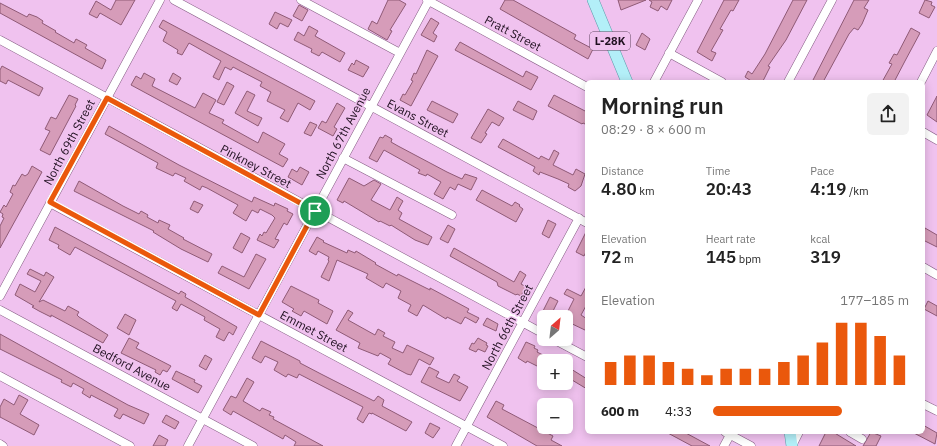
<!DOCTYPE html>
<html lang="en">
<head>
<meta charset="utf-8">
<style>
  :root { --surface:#fff; --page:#f2f2f2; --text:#222; --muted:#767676; --accent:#ea580c }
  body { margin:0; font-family:"IBM Plex Sans",sans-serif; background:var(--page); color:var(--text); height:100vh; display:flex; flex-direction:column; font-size:15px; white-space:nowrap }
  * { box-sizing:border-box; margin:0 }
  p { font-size:13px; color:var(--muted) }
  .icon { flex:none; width:22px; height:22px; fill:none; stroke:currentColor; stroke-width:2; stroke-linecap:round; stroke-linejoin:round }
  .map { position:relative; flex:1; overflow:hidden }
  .sheet { position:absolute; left:585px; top:80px; width:340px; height:354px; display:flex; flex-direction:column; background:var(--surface); border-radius:6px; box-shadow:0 2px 10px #0003 }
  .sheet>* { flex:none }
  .needle { width:26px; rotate:28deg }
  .controls { position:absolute; left:537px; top:310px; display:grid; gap:8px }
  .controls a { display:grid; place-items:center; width:36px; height:36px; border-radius:6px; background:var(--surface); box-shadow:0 2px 10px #0003; font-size:20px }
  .pin { position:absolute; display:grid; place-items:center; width:34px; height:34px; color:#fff; margin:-17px; border:2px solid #fff; border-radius:50%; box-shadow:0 1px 4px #0007 }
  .round { display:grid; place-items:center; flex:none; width:42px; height:42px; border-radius:6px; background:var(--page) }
  .head { display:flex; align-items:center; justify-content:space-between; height:68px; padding:0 16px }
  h1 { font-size:22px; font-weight:600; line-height:30px }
  .metrics { display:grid; grid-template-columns:repeat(3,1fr); gap:6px; height:68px; padding:4px 16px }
  .metrics div { display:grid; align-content:center }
  .metrics b { font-size:17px; font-weight:600 }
  .metrics small { font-size:11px; font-weight:400 }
  .metrics p { font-size:11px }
  .chart { height:112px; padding:8px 16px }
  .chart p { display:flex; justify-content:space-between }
  .chart svg { width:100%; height:72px; margin-top:4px; stroke:var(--accent); stroke-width:6 }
  ul { padding:0 16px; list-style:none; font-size:13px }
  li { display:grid; grid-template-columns:64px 48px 1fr; align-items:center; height:30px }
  li i { height:10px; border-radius:5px; background:var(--accent) }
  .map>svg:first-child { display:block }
  .building { fill:#d69cb9; stroke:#8f5a76 }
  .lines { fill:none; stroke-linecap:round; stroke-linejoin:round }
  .minor-casing { stroke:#855c84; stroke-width:9 }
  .major-casing { stroke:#5e9aa9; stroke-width:12 }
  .minor { stroke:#fff; stroke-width:8 }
  .major { stroke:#b3eff8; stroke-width:11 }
  .route-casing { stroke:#fff; stroke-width:8 }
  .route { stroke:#ea580c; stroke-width:5 }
  .labels { text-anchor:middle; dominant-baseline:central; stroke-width:3; stroke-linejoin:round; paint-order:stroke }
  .shield { fill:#f0c2ef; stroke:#5e455e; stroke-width:1 }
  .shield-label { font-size:11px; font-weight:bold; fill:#201020 }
  .street-label { font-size:12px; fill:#201020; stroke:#f0c2ef }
</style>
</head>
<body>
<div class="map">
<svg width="937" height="446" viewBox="0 0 937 446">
  <rect width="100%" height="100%" fill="#f0c2ef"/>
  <!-- building -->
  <path class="building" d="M116,0H135L121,25L100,13L97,18L89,14L96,1L111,10Z
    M388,0H399L406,4L390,30L392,31L387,40L368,29L372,21L377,24Z
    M505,0H513L576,35L574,39L593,49L588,59L500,9Z
    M618,0H646L621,10Z
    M649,0H672L667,10L661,6L658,11L650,7L652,2Z
    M724,0H739L733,11L731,10L720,29L723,30L711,51L716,53L712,61L697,52Z
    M793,0H807L786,40L768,66L770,67L764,79L762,82H753L745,77L748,71L752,74L765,54Z
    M854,0H869L864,8L868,10L862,24L858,30L854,28L849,34L823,82H812Z
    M925,0L932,2L931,5L935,7L929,18L919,13Z
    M0,3L27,17L29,14L37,17L43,21L42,23L56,31L55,32L74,43L76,39L87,45L85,48L106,60L102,69L0,13Z
    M299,5L308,10L302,21L293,16Z
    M275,12L292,20L288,27L280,23L277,29L269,24Z
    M431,18L439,23L433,33L437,36L434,42L421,35Z
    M163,20L315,101L310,110L298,103L288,122L280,118L285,110L267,101L271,92L260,86L262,82L233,67L231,70L225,67L219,80L213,77L221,61L189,43L182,55L177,53L178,50L163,41L167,32L159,27Z
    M309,26L318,31L315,36L345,53L340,62L322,52L319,56L311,52L312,49L294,40L298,32L304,36Z
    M911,28L920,33L905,61L894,82H882L892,64L889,63L894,54L897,55Z
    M642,33L650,39L645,50L636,45Z
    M460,42L523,77L526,71L538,77L531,90L455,50Z
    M427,50L438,56L411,106L400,100L403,94L405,95L413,81L411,80L414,73L416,74Z
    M356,60L369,67L363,77L348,70L352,63L354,65Z
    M2,66L43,88L39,96L8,80L6,84L0,81V70Z
    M144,73L155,79L152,86L195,108L203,93L216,100L209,113L224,120L222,123L258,143L263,132L285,144L279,154L288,159L283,167L131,85L136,76L141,79Z
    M173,73L181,78L177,85L169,81Z
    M227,82L234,86L224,105L217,102Z
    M247,91L255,95L247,111L262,118L258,126L235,113Z
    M69,95L78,99L75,105L76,106L50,155L40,150L50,131L45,129L51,117L56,119Z
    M554,95L587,112V125L583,123L582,124L548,106Z
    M937,96V122L927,115Z
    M432,101L458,114L453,123L427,110Z
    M518,101L537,111L533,120L513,110Z
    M337,103L345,108L334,127L337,129L333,136L318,128L322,121L326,123Z
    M488,109L504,118L499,126L492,122L485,133L487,134L481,143L471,138Z
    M310,122L317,125L311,136L304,133Z
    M109,126L179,165L252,202L254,197L274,206L275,203L288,209L287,211L293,214L287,225L284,223L275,239L279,240L274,248L257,240L260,234L262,236L264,232L266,233L275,218L272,215L260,209L258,213L252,210L246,221L233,213L238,205L207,188L202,186L200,190L184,181L186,178L175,173L173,176L156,168L158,163L105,134Z
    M385,135L392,139L391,142L398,146L447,172L462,179L465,174L477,178L471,190L458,184L455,190L450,187L443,199L434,194L441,182L427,174L426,176L418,173L420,170L384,150L377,162L369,158L380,137L383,138Z
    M503,139L539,159L541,156L549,160L554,150L559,153L553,165L573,175L576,169L585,174L581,186L575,191L568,187L569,184L558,179L540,172L539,175L533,171L535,167L498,147Z
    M32,166L42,172L0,248V226L4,218L2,217L3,214L0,212L4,205L6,207L13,194L10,192L13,185L15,186L22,174L25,176L28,174Z
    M300,167L309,172L302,185L288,177L292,169L297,172Z
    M349,178L364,186L374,180L381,184L371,200L390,210L397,197L403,201L398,210L402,213L399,219L432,237L428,245L415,240L391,225L390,226L380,221L379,222L344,201L343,203L337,200Z
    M79,181L123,206L139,214L141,211L148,215L147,217L158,223L159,220L170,225L168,229L184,238L183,239L212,254L208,262L181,249L153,232L154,231L74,191Z
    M482,190L512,206L515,202L520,205L519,206L523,209L516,222L476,200Z
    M194,201L203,205L198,213L190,209Z
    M548,220L556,224L549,238L542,234Z
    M448,225L455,229L448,243L440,239Z
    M55,227L179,294L181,291L186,294L185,297L237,327L233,335L229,332L224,341L216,337L220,329L204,320L205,317L181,304L177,311L172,308L176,301L75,247L70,255L58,248L59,245L49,240Z
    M925,228L937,235V247L923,240Z
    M587,230V250L584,256L576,252Z
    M241,233L250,238L242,253L233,248Z
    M317,237L324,241L323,242L347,253L348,250L355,253L356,251L376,263L375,264L397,276L398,274L430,290V288L469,309L467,312L479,318L476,323L465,317L461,324L447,317L446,319L423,305L417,316L408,311L411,305L398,298L401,291L386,283L383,288L366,278L368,274L337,260L329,281L321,277L329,261L328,260L329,257L318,251L316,255L309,251Z
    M454,248L514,282L520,271L526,275L521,284L528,288L525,294L523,292L521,296L517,294L516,295L498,286L497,282L450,256Z
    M256,254L266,259L249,289L218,273L222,266L244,277Z
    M30,269L44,276L46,272L54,277L39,302L43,300L65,311L68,306L79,312L77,315L79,317L108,335L103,343L51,315V317L39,311L32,307L34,306L15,295L20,284L35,292L41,281L27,274Z
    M587,285V304L581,315L587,319V331L566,321V315L574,299L564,294L567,289L581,296Z
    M291,286L319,300L318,303L333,311L327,324L304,311L301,316L292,311L294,309L282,302Z
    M550,297L558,301L551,315L543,311Z
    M928,301L937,306V316L924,309Z
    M348,310L353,313L348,320L375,335L378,329L385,333L383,336L395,342L392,348L403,353L407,345L434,358L430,365L419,359L411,375L407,374L388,364L391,359L380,353L378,356L358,348L360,343L336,330Z
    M125,314L136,320L129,335L117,328Z
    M487,318L498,324L496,331L483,325Z
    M0,334L128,405L149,414L144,424L123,414L120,419L114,416L118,409L91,395L90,398L82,393L84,389L73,383L71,387L61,382L62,380L0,349Z
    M129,338L139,343L136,348L171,366L167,372L163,370L160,375L155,372L156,370L121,353Z
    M478,338L487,343L486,345L488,346L485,352L478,349L476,352L469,349L472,343L474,344Z
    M261,341L300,361V363L321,374L374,401L378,396L384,400L382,406L412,422L406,431L372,413V414L369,413L363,423L357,419L363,407L299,374L297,378L288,374L286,377L274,370L278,362L265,356L261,363L252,358Z
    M526,342L535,346L534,348L538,350L537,352L547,357L541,368L527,361L526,363L518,358Z
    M205,355L212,359L206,370L199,366Z
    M429,367L439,372L436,377L449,383L454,374L460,377L457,381L468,387L460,401L421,382Z
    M571,369L587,379V389L567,377Z
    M176,371L195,380L194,382L202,386L198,393L172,379Z
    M247,378L254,382L243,401L260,411L262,408L271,412L269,415L274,417L273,419L323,446H294L296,442L285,435L283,439L233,411L231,415L223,410L231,396L236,398Z
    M19,395L28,400L20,414L39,425L34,435L0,417V407L4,399L14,405Z
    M496,401L504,405L502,409L553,436L551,440L562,446H537L487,417Z
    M166,415L179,422L175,429L162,422Z
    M430,423L440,428L433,438L425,433Z
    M923,425L937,433L935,444L912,432H923Z
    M666,432H684L710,446H692Z
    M826,432H833L856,446H819Z
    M871,432L881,436L876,446H863Z
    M159,435L168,440L165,446H153Z"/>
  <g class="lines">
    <!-- minor casing -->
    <g class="minor-casing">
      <path id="minor" d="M174,0L587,223
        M301,0L400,53
        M427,0L587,87
        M0,40L544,334
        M669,53L722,82
        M654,82L698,0
        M788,82L832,0
        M921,82L937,51
        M923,132L937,140
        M343,158L452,215
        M50,203L503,446
        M923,267L937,275
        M0,296L160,0
        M0,310L253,446
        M553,339L587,357
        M0,376L130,446
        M923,404L937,411
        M725,432L751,446
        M850,432L862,439
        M0,444L3,446
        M188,446L429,0
        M456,446L579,218
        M724,446L730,435
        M792,446L799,432"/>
    </g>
    <!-- major casing -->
    <g class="major-casing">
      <path id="major" d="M593,0L627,82
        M790,432L792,446"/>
    </g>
    <!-- minor -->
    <use href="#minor" class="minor"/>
    <!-- major -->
    <use href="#major" class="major"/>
  </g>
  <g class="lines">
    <!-- route casing -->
    <g class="route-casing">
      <path id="route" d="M107,98L315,211L259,315L50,202Z"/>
    </g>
    <!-- route -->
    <use href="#route" class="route"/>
  </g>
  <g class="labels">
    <!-- shield labels -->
    <rect class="shield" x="590" y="32" width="40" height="18" rx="3"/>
    <g class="shield-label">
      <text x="610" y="41">L-28K</text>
    </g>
    <!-- street labels -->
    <g class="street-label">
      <text transform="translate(513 33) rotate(28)">Pratt Street</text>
      <text transform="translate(418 118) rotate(28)">Evans Street</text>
      <text transform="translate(343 133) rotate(-62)">North 67th Avenue</text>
      <text transform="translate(69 142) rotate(-62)">North 69th Street</text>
      <text transform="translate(256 166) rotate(28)">Pinkney Street</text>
      <text transform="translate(507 327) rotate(-62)">North 66th Street</text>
      <text transform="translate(314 331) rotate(28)">Emmet Street</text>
      <text transform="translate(132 367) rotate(28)">Bedford Avenue</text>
    </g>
  </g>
</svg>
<div class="controls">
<a><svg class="needle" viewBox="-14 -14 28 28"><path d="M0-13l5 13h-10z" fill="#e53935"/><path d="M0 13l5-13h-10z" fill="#767676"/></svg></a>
<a>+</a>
<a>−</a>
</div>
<div class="pin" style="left:315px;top:211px;background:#1e9e55"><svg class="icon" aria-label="arrive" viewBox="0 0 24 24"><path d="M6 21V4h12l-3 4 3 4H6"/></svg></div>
<section class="sheet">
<div class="head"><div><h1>Morning run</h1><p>08:29 · 8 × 600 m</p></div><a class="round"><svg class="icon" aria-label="share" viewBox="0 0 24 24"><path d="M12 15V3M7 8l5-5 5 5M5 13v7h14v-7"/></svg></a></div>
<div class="metrics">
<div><p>Distance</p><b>4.80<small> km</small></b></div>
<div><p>Time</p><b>20:43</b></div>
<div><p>Pace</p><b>4:19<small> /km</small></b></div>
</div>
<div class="metrics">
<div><p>Elevation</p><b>72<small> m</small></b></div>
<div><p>Heart rate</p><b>145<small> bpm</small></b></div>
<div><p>kcal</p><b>319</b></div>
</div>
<div class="chart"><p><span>Elevation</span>177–185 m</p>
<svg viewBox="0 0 160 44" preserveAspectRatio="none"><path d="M5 44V30M15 44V26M25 44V26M35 44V30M45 44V34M55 44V38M65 44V34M75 44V34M85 44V34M95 44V30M105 44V26M115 44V18M125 44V6M135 44V6M145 44V14M155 44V26"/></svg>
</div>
<ul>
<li><b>600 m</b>4:33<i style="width:66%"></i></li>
</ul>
</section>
</div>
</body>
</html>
